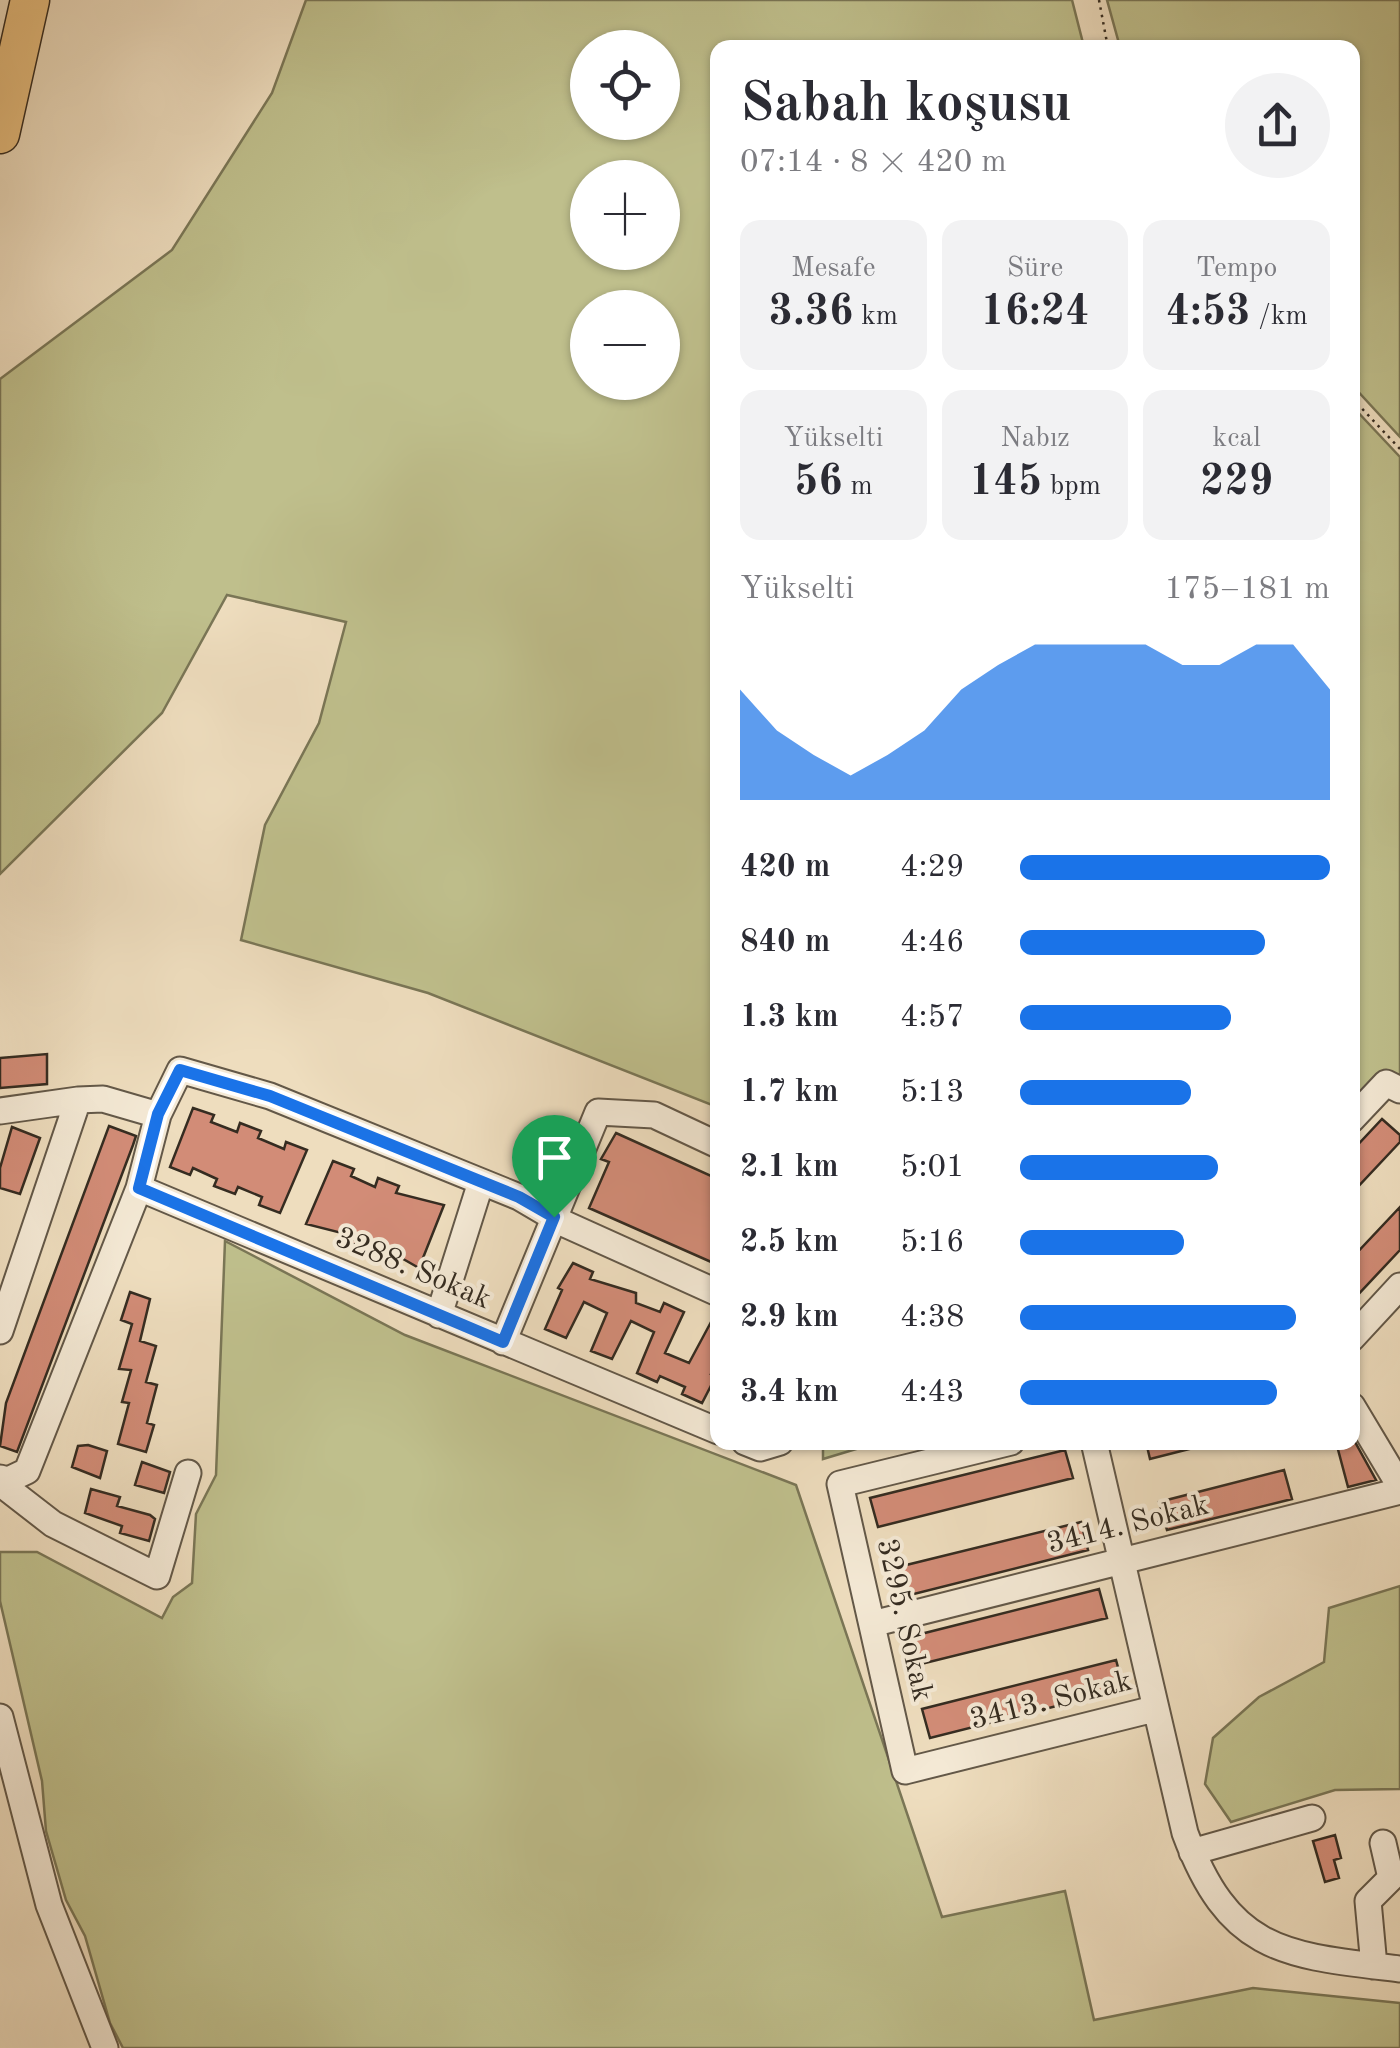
<!DOCTYPE html>
<html lang="tr">
<head>
<meta charset="utf-8">
<style>
  :root { --surface:#fff; --page:#f2f2f3; --text:#2b2b33; --muted:#7c7c81; --accent:#1a73e8 }
  body { margin:0; font-family:"Old Standard TT",serif; background:var(--page); color:var(--text); height:100vh; display:flex; flex-direction:column; font-size:38px; white-space:nowrap }
  * { box-sizing:border-box; margin:0 }
  p { font-size:32px; color:var(--muted) }
  .icon { flex:none; width:55px; height:55px; fill:none; stroke:currentColor; stroke-width:2; stroke-linecap:round; stroke-linejoin:round }
  .map { position:relative; flex:1; overflow:hidden }
  .drawer { position:absolute; left:710px; top:40px; width:650px; height:1410px; display:flex; flex-direction:column; background:var(--surface); border-radius:20px; box-shadow:0 2px 8px #0004 }
  .drawer>* { flex:none }
  .controls { position:absolute; left:570px; top:30px; display:grid; gap:20px }
  .controls a { display:grid; place-items:center; width:110px; height:110px; border-radius:50%; background:var(--surface); box-shadow:0 2px 8px #0004; font-size:50px }
  .pin { position:absolute; display:grid; place-items:center; width:85px; height:85px; color:#fff; margin:-102px -42px; border-radius:50% 50% 50% 0; rotate:-45deg; box-shadow:0 0 10px #0007 }
  .pin .icon { rotate:45deg }
  .round { display:grid; place-items:center; flex:none; width:105px; height:105px; border-radius:52px; background:var(--page) }
  .overview { display:flex; align-items:center; justify-content:space-between; height:170px; padding:0 30px }
  h1 { font-size:55px; font-weight:600; line-height:75px }
  .figures { display:grid; grid-template-columns:repeat(3,1fr); gap:15px; height:170px; padding:10px 30px }
  .figures div { display:grid; align-content:center; border-radius:20px; background:var(--page); text-align:center }
  .figures b { font-size:42px; font-weight:600 }
  .figures small { font-size:28px; font-weight:400 }
  .figures p { font-size:28px }
  .chart { height:280px; padding:20px 30px }
  .chart p { display:flex; justify-content:space-between }
  .chart svg { width:100%; height:180px; margin-top:10px; fill:var(--accent); opacity:.7 }
  ul { padding:0 30px; list-style:none; font-size:32px }
  li { display:grid; grid-template-columns:160px 120px 1fr; align-items:center; height:75px }
  li i { height:25px; border-radius:12px; background:var(--accent) }
  .map>svg:first-child { display:block }
  .green { fill:#bfbf8c; stroke:#7a7656; stroke-width:2.5; fill-rule:evenodd }
  .building { fill:#d28c77; stroke:#352c21; stroke-width:2.5 }
  .lines { fill:none; stroke-linecap:round; stroke-linejoin:round }
  .minor-casing { stroke:#635848; stroke-width:29 }
  .highway-casing { stroke:#352c21; stroke-width:41 }
  .path { stroke:#352c21; stroke-width:2.5; stroke-dasharray:2.5 5; stroke-linecap:butt }
  .minor { stroke:#f4e9d5; stroke-width:25 }
  .highway { stroke:#e7be7f; stroke-width:38 }
  .route-casing { stroke:#fff; stroke-width:20 }
  .route { stroke:#1a73e8; stroke-width:12 }
  .labels { text-anchor:middle; dominant-baseline:central; stroke-width:8; stroke-linejoin:round; paint-order:stroke }
  .street-label { font-size:30px; fill:#352c21; stroke:#f4e9d5 }
</style>
</head>
<body>
<div class="map">
<svg width="1400" height="2048" viewBox="0 0 1400 2048">
  <rect width="100%" height="100%" fill="#eeddbe"/>
  <filter id="stains"><feTurbulence type="fractalNoise" baseFrequency=".002" numOctaves="4"/><feColorMatrix values="0 0 0 0 .2 0 0 0 0 .09 0 0 0 0 .02 0 0 0 .5 -.17"/></filter>
  <radialGradient id="worn" r=".72"><stop offset=".6" stop-color="#630" stop-opacity="0"/><stop offset="1" stop-color="#630" stop-opacity=".3"/></radialGradient>
  <!-- green -->
  <path class="green" d="M306,0H1072L1084,47L718,48L717,1107L428,993L241,940L265,825L319,723L346,622L227,595L162,713L0,874V379L172,250L272,93ZM588,48H662V122H588ZM588,178H662V252H588ZM588,308H662V382H588Z
    M1107,0H1400V437L1353,386L1352,48L1120,47Z
    M1353,407L1400,457V1074L1379,1076L1353,1101Z
    M225,1241L405,1335L796,1485L942,1917L1065,1891L1094,2020L1253,1988L1400,2003V2048H123L110,2023L85,1936L66,1900L46,1831L42,1781L0,1601V1552H37L162,1618L173,1597L192,1583L196,1514L216,1475Z
    M823,1443V1442L876,1443L823,1459Z
    M1400,1586V1789L1335,1790L1231,1822L1205,1784L1213,1738L1259,1697L1324,1662L1329,1608Z"/>
  <!-- building -->
  <path class="building" d="M47,1054V1084L0,1088V1058Z
    M193,1108L214,1115L211,1122L237,1132L240,1123L261,1131L258,1138L284,1149L286,1142L307,1150L280,1213L259,1205L262,1197L238,1187L235,1194L214,1186L217,1179L193,1168L190,1175L170,1167Z
    M1382,1119L1400,1135V1142L1352,1193V1151Z
    M109,1126L136,1136L133,1145L17,1452L0,1446L6,1403Z
    M12,1127L40,1138L20,1194L0,1188V1168Z
    M616,1133L718,1179V1265L589,1208L609,1162L601,1159Z
    M333,1161L354,1169L351,1176L375,1187L378,1178L399,1186L396,1193L444,1205L419,1268L375,1243L371,1251L351,1243L354,1236L306,1224Z
    M1400,1207V1250L1352,1301V1258Z
    M573,1263L593,1272L590,1279L636,1293V1303L660,1312L664,1303L684,1312L665,1353L689,1363L718,1309V1359L711,1374L716,1376L702,1403L682,1394L685,1387L660,1376L657,1382L637,1373L654,1332L631,1321L612,1359L591,1351L607,1313L584,1302L566,1338L545,1329L562,1290L558,1288Z
    M130,1292L150,1299L140,1341L156,1346L146,1382L157,1385L147,1423L154,1425L146,1452L118,1444L129,1403L122,1402L131,1370L119,1369L132,1324L121,1320Z
    M1146,1442H1196L1197,1447L1150,1459Z
    M1336,1442H1355L1376,1480L1348,1487Z
    M88,1445L107,1451L100,1478L72,1467L78,1446Z
    M1065,1450L1073,1478L878,1527L870,1498Z
    M142,1462L170,1472L164,1493L135,1485Z
    M1284,1470L1292,1499L1167,1530L1159,1502Z
    M91,1489L120,1497L117,1506L150,1515L155,1519L149,1541L120,1533L122,1526L85,1513Z
    M1081,1522L1088,1550L894,1599L886,1570Z
    M1099,1589L1107,1618L913,1666L905,1638Z
    M1116,1660L1124,1689L930,1738L922,1709Z
    M1335,1835L1341,1858L1334,1860L1339,1878L1325,1882L1313,1841Z"/>
  <g class="lines">
    <!-- minor casing -->
    <g class="minor-casing">
      <path id="minor" d="M78,1100L103,1099L158,1115L180,1070L270,1096L519,1197L565,1224L718,1293
        M0,1111L78,1100L0,1331
        M1352,1119L1386,1083L1400,1090
        M139,1188L718,1431
        M439,1315L481,1182
        M1352,1338L1400,1286
        M503,1342L598,1112L654,1115L718,1145
        M1352,1406L1400,1486
        M745,1442L760,1448L780,1442
        M1011,1442L840,1484L905,1771L1154,1709
        M1094,1442L1185,1833C1230,1954 1285,1955 1400,1969
        M0,1478L8,1480L27,1471L139,1188L158,1115
        M0,1483L53,1524L157,1576L188,1473
        M872,1624L1400,1491
        M0,1717L49,1905L105,2048
        M1192,1852L1312,1818
        M1374,1966L1368,1901L1391,1878L1383,1843"/>
    </g>
    <!-- highway casing -->
    <g class="highway-casing">
      <path id="highway" d="M0,134L30,0"/>
    </g>
    <!-- path -->
    <path class="path" d="M1099,0L1108,48
      M1352,398L1400,449"/>
    <!-- minor -->
    <use href="#minor" class="minor"/>
    <!-- highway -->
    <use href="#highway" class="highway"/>
  </g>
  <g class="lines">
    <!-- route casing -->
    <g class="route-casing">
      <path id="route" d="M180,1070L270,1096L519,1197L554,1217L503,1342L139,1188L158,1114Z"/>
    </g>
    <!-- route -->
    <use href="#route" class="route"/>
  </g>
  <g class="labels">
    <!-- street labels -->
    <g class="street-label">
      <text transform="translate(413 1269) rotate(23)">3288. Sokak</text>
      <text transform="translate(1128 1525) rotate(-14)">3414. Sokak</text>
      <text transform="translate(904 1620) rotate(77)">3295. Sokak</text>
      <text transform="translate(1051 1701) rotate(-14)">3413. Sokak</text>
    </g>
  </g>
  <rect width="100%" height="100%" filter="url(#stains)"/>
  <rect width="100%" height="100%" fill="url(#worn)"/>
</svg>
<div class="controls">
<a><svg class="icon" aria-label="locate" viewBox="0 0 24 24"><circle cx="12" cy="12" r="6"/><path d="M12 2v4M12 18v4M2 12h4M18 12h4"/></svg></a>
<a>+</a>
<a>−</a>
</div>
<div class="pin" style="left:554px;top:1217px;background:#1e9e55"><svg class="icon" aria-label="arrive" viewBox="0 0 24 24"><path d="M6 21V4h12l-3 4 3 4H6"/></svg></div>
<section class="drawer">
<div class="overview"><div><h1>Sabah koşusu</h1><p>07:14 · 8 × 420 m</p></div><a class="round"><svg class="icon" aria-label="share" viewBox="0 0 24 24"><path d="M12 15V3M7 8l5-5 5 5M5 13v7h14v-7"/></svg></a></div>
<div class="figures">
<div><p>Mesafe</p><b>3.36<small> km</small></b></div>
<div><p>Süre</p><b>16:24</b></div>
<div><p>Tempo</p><b>4:53<small> /km</small></b></div>
</div>
<div class="figures">
<div><p>Yükselti</p><b>56<small> m</small></b></div>
<div><p>Nabız</p><b>145<small> bpm</small></b></div>
<div><p>kcal</p><b>229</b></div>
</div>
<div class="chart"><p><span>Yükselti</span>175–181 m</p>
<svg viewBox="0 0 160 44" preserveAspectRatio="none"><path d="M0 44V17L10 27L20 33L30 38L40 33L50 27L60 17L70 11L80 6L90 6L100 6L110 6L120 11L130 11L140 6L150 6L160 17V44z"/></svg>
</div>
<ul>
<li><b>420 m</b>4:29<i style="width:100%"></i></li>
<li><b>840 m</b>4:46<i style="width:79%"></i></li>
<li><b>1.3 km</b>4:57<i style="width:68%"></i></li>
<li><b>1.7 km</b>5:13<i style="width:55%"></i></li>
<li><b>2.1 km</b>5:01<i style="width:64%"></i></li>
<li><b>2.5 km</b>5:16<i style="width:53%"></i></li>
<li><b>2.9 km</b>4:38<i style="width:89%"></i></li>
<li><b>3.4 km</b>4:43<i style="width:83%"></i></li>
</ul>
</section>
</div>
</body>
</html>
